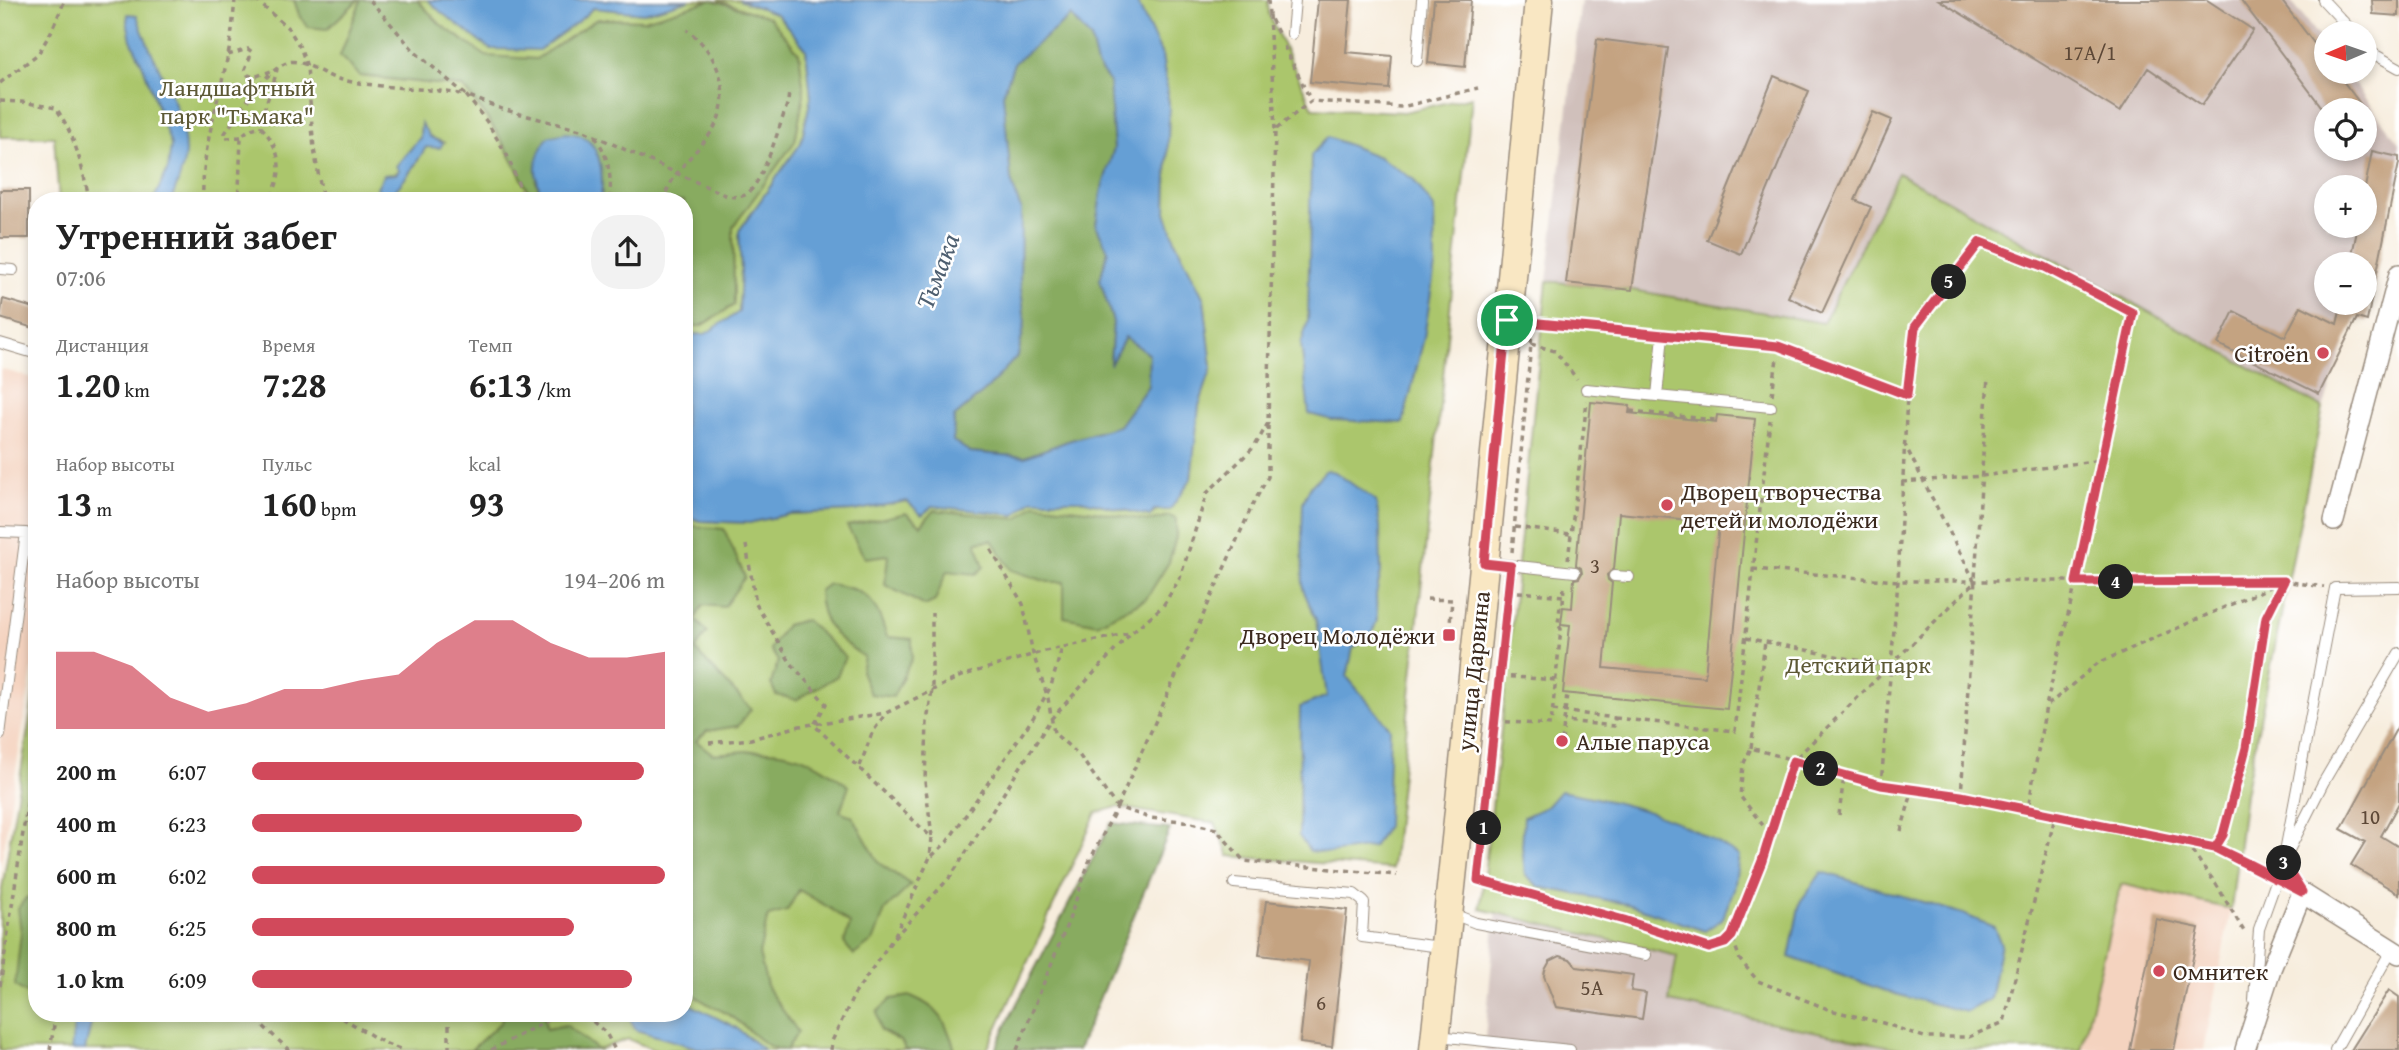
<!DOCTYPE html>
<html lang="ru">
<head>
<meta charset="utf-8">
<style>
  :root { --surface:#fff; --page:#f2f2f2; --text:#222; --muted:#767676; --accent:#d1495b }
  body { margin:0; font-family:"Gentium Book Plus",serif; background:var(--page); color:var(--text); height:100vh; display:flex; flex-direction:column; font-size:26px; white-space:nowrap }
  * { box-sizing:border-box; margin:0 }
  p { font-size:23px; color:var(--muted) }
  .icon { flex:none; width:38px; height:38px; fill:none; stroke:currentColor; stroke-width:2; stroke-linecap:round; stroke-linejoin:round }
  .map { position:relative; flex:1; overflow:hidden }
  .sheet { position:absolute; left:28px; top:192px; width:665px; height:830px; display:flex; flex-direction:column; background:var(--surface); border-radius:28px; box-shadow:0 4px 10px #0003 }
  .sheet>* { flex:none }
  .needle { width:46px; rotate:268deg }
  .tools { position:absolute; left:2314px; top:21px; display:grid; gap:14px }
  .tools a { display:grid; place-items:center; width:63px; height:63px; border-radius:50%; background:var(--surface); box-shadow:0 4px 10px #0003; font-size:35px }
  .pin { position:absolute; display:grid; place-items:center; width:60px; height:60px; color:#fff; margin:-30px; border:4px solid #fff; border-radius:50%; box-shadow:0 2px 7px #0007 }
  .km { position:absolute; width:35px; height:35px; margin:-18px; border-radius:50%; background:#222; color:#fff; font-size:19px; line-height:35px; text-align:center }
  .round { display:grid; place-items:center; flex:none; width:74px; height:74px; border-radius:28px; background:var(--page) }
  .summary { display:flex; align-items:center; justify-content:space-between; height:119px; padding:0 28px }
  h1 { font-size:38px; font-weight:800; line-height:52px }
  .figures { display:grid; grid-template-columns:repeat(3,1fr); gap:10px; height:119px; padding:7px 28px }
  .figures div { display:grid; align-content:center }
  .figures b { font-size:35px; font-weight:800 }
  .figures small { font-size:19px; font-weight:400 }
  .figures p { font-size:19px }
  .chart { height:196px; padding:14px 28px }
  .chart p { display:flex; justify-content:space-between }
  .chart svg { width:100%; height:126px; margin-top:7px; fill:var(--accent); opacity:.7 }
  ul { padding:0 28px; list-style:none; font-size:23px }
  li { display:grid; grid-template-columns:112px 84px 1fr; align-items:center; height:52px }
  li i { height:18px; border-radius:9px; background:var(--accent) }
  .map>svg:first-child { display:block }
  .built { fill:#f4d3bf }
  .industrial { fill:#d0c0bb; fill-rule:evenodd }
  .green { fill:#abc66c; stroke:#737845; stroke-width:2 }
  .forest { fill:#88ab60; stroke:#626a3f; stroke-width:2 }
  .water { fill:#659fd5; stroke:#50647a; stroke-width:2; fill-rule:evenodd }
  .building { fill:#c4a381; fill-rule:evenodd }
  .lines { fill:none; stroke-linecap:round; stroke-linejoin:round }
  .lane-casing { stroke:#998c7e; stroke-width:12 }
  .street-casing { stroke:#998c7e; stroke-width:22 }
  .secondary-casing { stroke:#998c7e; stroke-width:31 }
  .path { stroke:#998c7e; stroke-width:3.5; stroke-dasharray:5 5; stroke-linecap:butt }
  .lane { stroke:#fff; stroke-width:10 }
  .street { stroke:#fff; stroke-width:19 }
  .secondary { stroke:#f9e7c3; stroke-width:28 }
  .path-bridge { stroke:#998c7e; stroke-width:3.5; stroke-dasharray:5 5; stroke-linecap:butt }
  .route-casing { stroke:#fff; stroke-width:14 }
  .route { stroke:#d1495b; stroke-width:9 }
  .poi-dot { fill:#d1495b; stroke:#fff; stroke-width:2.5 }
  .labels { text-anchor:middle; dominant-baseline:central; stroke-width:5; stroke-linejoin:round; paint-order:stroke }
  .number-label { font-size:21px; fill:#5d4837 }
  .park-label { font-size:24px; fill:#5d5935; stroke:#fff }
  .poi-label { font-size:24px; fill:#3b2a1e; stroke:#fff; text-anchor:start }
  .street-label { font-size:24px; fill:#3b2a1e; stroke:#fff }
  .water-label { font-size:26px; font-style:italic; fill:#4e5f70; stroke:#fff }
</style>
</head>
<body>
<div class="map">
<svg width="2399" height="1050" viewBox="0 0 2399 1050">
  <rect width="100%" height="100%" fill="#fff"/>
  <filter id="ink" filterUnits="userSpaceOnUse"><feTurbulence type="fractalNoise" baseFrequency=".0143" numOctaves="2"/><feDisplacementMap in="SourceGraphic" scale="14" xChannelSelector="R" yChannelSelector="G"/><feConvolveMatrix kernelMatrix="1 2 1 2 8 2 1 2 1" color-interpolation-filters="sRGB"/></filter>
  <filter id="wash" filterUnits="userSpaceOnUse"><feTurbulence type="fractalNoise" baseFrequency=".00686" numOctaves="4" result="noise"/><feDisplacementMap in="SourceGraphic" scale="28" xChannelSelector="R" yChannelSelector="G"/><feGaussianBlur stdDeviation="1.57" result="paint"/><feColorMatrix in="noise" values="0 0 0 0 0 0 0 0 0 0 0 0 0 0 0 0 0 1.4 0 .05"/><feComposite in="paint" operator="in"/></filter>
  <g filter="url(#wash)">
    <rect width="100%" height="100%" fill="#f7eddd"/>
    <!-- built -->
    <path class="built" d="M0,369L37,379V639L0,869Z
      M2121,884L2231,909L2204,1050H2081Z"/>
    <!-- industrial -->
    <path class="industrial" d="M1581,0H2290L2326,47V72H2345L2399,143V177L2364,283V264H2326V303H2358L2323,408L1899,173L1823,323L1632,290L1547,281ZM2326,110H2364V149H2326ZM2326,187H2364V226H2326Z
      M1496,913L1677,956L1669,1001L1775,1025L1907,1050H1484Z"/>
    <!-- green -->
    <path class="green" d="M0,0H294L300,17L327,29L358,0H361L340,56L360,76L463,87C494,123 513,158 533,201H385L412,170L426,147L443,142L430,137L421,124L420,138L397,165L399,170L395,174L384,175L381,196L375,201H59L54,137H0Z
      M417,0H428L442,13L579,21L593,8L644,13L689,0H712L644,20L597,19L536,59L486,57L441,25Z
      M718,0H739L777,14L806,49L811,97L801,143L739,231L741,270L739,312L705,335L684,334V326H702L734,305L733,227L795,141L804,94L799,53L769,18Z
      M1136,0H1268L1269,15L1313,108L1404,112L1472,97L1392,869L1229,856L1215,823L1117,807L1096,813L987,1050H764L735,1027L692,1006L684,995V516L700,521L749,523L789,514L853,511L907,501L1015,515L1032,500H1081L1150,516L1191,479L1199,406L1212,367L1204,299L1176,243L1166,212L1169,104L1162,55Z
      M1898,173L2323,408L2245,794L2231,909L2121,884L2081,1050H1907L1669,1002L1677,956L1480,909L1500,740L1547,281L1632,290L1823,323Z
      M37,675V1013H503L501,1022L471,1050H0V901Z
      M544,1013H626L636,1030L704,1050H654L628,1039L598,1050L566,1025L546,1030Z"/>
    <!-- forest -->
    <path class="forest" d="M294,0H358L327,29L308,27L300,17Z
      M361,0H417L441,25L486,56L536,59L597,19L644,20L712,0L769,17L799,53L804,94L795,141L733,227L734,305L701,326H684V201H600L602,191L536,181L543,201H533C513,158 494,123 463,87L360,76L340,56Z
      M1071,16L1091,39L1097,65L1109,81L1114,148L1102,189L1096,225L1108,250L1100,280L1113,322L1110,362L1125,337L1149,354L1148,386L1119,426L1068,441L1025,457L970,452L953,441L954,417L988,388L1018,355L1025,322L1020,281L1021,211L1011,180L1003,94L1014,63Z
      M1035,504L1095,511L1149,521L1169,516L1176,519V537L1169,562L1146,599L1097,624L1064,617V582H1048L1011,570L992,540L976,542L984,567L976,574L947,571L935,601L925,606L885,585L888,555L865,558L847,526L906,513L921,525L934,510L1018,519Z
      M684,525L724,529L745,577L724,607L703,605L695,619L707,632L695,650L751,709L738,726L707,731L696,741L713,754C738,752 765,748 790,754C811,758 832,774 849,786L840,811L853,817L879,863L911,885L885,910L874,940L854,955L844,943L850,924L831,909L799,890L787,911L768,916L759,954L768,989L798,1032L786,1050C764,1050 751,1030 735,1019C714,1004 702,1006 684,984V838L690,831L684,799Z
      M828,584C868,589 875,599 887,637L912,639V658L893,697L870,694L861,671L864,657C837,638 820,627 819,591Z
      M806,620L845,657L837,676L796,700L776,695L771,684L778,661L770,649L786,625Z
      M1111,823L1170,829L1078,1050H995L1012,1013Z
      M37,895V991L32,996L15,986L21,932L18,908L26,898Z
      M911,996C940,1008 946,1021 955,1050H905L902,1042L880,1030L877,1012L891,999Z
      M503,1013H544L546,1029L566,1025L598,1050H471L501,1022Z"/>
    <!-- water -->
    <path class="water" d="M428,0H689L644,13L593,8L579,21L539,50L490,49L442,13Z
      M739,0H1136L1162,55L1169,104L1166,212L1176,243L1204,299L1212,367L1199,406L1191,479L1170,510H1154L1150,516L1081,500H1032L1015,515L933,506L922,515L907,501L853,511L789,514L749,523L700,521L684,516V335L705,334L739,312L741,270L739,231L801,143L811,97L806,49L777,14ZM1071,16L1091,39L1097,65L1109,81L1114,148L1102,189L1096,225L1108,250L1100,280L1113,322L1110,365L1125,337L1149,354L1148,386L1119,426L1068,441L1025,457L970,452L953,441L954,417L988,388L1018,355L1025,322L1020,281L1021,211L1011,180L1003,94L1014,63Z
      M128,14L137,15C150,61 186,105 185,154C184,170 176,187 171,201H153L168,169L171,145L143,66L131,40L127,21Z
      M421,123L430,137L443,143L440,148L426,147C414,167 402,185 385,201H375L381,196L377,187L384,175L396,174L399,170L396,166L420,138Z
      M566,133C572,134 579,134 583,137C603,148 604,182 600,201H543C534,174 531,161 548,137Z
      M1328,137L1379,157L1413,179L1434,208L1435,266L1424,338L1403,423L1332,420L1309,414L1301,344L1308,321L1311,155Z
      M1326,470L1335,472L1376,501L1380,526L1381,572L1376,595L1377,620L1371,636L1353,648L1347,677L1390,728L1387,826L1373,847L1330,853L1310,851L1299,836L1300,707L1327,696L1316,620L1303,589L1302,533L1303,502L1310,487Z
      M1560,791C1628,803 1681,817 1739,856L1734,890L1722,919L1705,931L1627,904L1539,887L1525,874L1522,846L1524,817L1546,807Z
      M1822,872L1963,914L1994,927L2001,944L1990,999L1966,1012L1891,993L1789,957L1800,902Z
      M684,995L693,1006L735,1027L764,1050H704L636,1030L626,1013H684Z
      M80,1015L90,1017L92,1020L85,1050H71L75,1017Z"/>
    <g id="blocks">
      <!-- building -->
      <path class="building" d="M1318,0H1351L1346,52L1392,56L1389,89L1310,82Z
        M1434,0H1471L1465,67L1428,63Z
        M1939,0H2207L2253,30L2202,105L2148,68L2120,112Z
        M2241,0H2281L2326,59V72H2336L2365,110H2324Z
        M2372,0H2399V16L2373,14Z
        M1597,39L1668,48L1632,290L1566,283Z
        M1774,76L1809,91L1741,254L1707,240Z
        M1873,112L1892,120L1855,200L1871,207L1822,313L1788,297Z
        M2372,151L2399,157V163L2367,321L2357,318L2319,394L2218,344L2234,311L2285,337L2301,306L2337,324L2342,303H2364V264H2350L2358,226H2364V193Z
        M0,190H29V238H0Z
        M3,299L37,309V329L0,318Z
        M1591,402L1630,406L1629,413L1716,422L1717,415L1755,419L1727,709L1563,693L1570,625L1561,624L1563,607L1572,608L1574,579L1579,578L1582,573L1581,568L1576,565ZM1619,513L1719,523L1705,677L1604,668L1612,583L1608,580L1607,575L1614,569Z
        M2399,724V803L2381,836L2399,847V894L2351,865L2365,842L2341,829Z
        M1266,901L1347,910L1332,1047L1300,1043L1309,961L1259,955Z
        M2156,919L2199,928L2174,1050H2130Z
        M1560,956L1570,959L1577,967L1633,975L1631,991L1646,993L1642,1019L1556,1007L1544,976L1545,970L1550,961Z
        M2389,990L2399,997V1050H2351Z"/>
    </g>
  </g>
  <g filter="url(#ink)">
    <use href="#blocks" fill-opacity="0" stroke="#998c7e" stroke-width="2"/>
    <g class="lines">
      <!-- lane casing -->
      <g class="lane-casing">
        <path id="lane" d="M2323,0L2354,33
          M1292,34L1295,0
          M2364,44L2372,53L2399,68
          M1417,61L1422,0
          M0,269L13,270
          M1511,320L1663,335L1657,396L1771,407
          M1663,335L1778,346
          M0,343L37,354
          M1586,389L1657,396
          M0,532L26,533L0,735
          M1488,563L1575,572
          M1614,576L1629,577
          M1234,883L1354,894L1364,902L1362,937L1441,947
          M2302,893L2283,862L2335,588L2399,587
          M1453,914L1476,923L1646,955
          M2254,1000L2259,929L2283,862L2323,783L2399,653
          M1438,1036L1570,1050
          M2335,1050L2392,949"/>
      </g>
      <!-- street casing -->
      <g class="street-casing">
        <path id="street" d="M2334,521L2399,274
          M2245,1050L2271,969L2302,893L2399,954"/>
      </g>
      <!-- secondary casing -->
      <g class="secondary-casing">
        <path id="secondary" d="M1434,1050L1477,638L1539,0"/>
      </g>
      <!-- path -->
      <path class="path" d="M256,0L289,29L301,49L307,67L314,149L323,201
        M370,0L415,52L466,95L502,109L584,131L727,196C735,197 742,198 748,193C765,178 780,124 788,102L789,91
        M1268,0L1269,15L1278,33
        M1269,15L1275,130
        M1284,46L1311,101
        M228,55L248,49L252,52L245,69L248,75L254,77L277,69C273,89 262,108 261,127
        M0,83L38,54L51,32L65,0
        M0,101L22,102L56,108C77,139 81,165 90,201
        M241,137L225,138V133C240,112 264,70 289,62C301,58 325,76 338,79C380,89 424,87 466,95L487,122L507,155L525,201
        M595,137C608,153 613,181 609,201
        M203,201C201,151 218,103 228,55C232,37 233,18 235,0
        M247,201L239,190L241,137C246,131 252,127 261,127C282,149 285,177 268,201
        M661,201C667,192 671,181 677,173C688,158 702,146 712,131C735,96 718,52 687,30
        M1531,344L1555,351L1577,379
        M1791,351L1907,395L1898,581L1881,785
        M1772,395L1777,358
        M1907,395L1915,327L1980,242L2045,267L2133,313L2076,582L2046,706L2028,809
        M1630,411L1715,420V417
        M1904,443L1975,582L1793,761L1762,861L1732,936L1740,960L1758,981L1830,1010L1883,1023L1924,1037H1969L2004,1022L2055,817
        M1902,482L1982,476L2101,460
        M1515,527L1570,534
        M746,545L756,604L790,662L826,704L814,725L932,838L930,857L895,935
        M991,550L1023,604L1033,654L1048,698L1054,733L1079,755L1116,806
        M1512,552L1532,333
        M1568,560L1587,401
        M1753,569L1898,581H2284L2324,587
        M1510,577L1478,880L1624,920L1708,948L1725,943L1732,936
        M1508,591L1564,596
        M1427,599L1452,600L1449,635
        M1746,638L1891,667
        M1500,676L1556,680
        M2048,705L2098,663L2284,581L2266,617L2246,748L2223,835L2215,848
        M1553,710L1615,718L1614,726L1564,721
        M1615,718L1735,731L1770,420
        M1496,721L1551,725L1561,629L1558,624L1560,606L1563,603L1564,585
        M709,743L751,739L800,726L886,713
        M1751,748L1765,642
        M860,766L872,733L886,713L961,676L1045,651L1130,633
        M1961,796L1988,377
        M1117,807L1253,504L1268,477V426
        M1839,815L1844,776
        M1901,831L1913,789
        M1769,833L1740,796L1743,765L1751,748L1881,785L1961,796L2028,809L2055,817L2185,841L2215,848L2266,873
        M932,836L925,781L927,722L932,690V613
        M2186,843L2216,884L2245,933
        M932,856L947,842L1033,718L1051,686L1062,648
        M0,986L37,739
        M249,1013L289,1050
        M334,1013L384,1043L403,1050
        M588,1013L590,1019L606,1033L615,1050
        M562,1014L590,1019
        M50,1050L56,1013
        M449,1050V1013
        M491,1050L562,1013
        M831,1050L832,1041L854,995L892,940L951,876L1051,719L1132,632L1163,606L1180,578L1207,493L1255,446L1268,423L1275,130L1311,101L1402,107L1478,88
        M1017,1050L1070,917L1089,862L1117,807L1150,818L1183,821L1216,829L1244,861L1397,875"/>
      <!-- lane -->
      <use href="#lane" class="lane"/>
      <!-- street -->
      <use href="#street" class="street"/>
      <!-- secondary -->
      <use href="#secondary" class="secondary"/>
      <!-- path-bridge -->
      <path class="path-bridge" d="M1562,741L1567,693"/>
    </g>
  </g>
  <g class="lines" filter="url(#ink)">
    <!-- route casing -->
    <g class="route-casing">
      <path id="route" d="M1507,320L1484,563L1511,566L1478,880L1624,920L1709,948L1725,943L1732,936L1762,861L1793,761L1881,785L1961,796L2215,848C2245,861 2273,877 2302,892L2283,862L2276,879L2215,848L2223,835L2246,748L2266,617L2284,581L2076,582L2133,313L2045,267L1980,242L1915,327L1907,395L1778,346L1507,320"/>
    </g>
    <!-- route -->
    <use href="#route" class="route"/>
  </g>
  <!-- markers -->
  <g class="poi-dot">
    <circle cx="2323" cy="353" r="7"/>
    <circle cx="1667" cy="505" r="7"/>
    <rect x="1442" y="628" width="14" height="14" rx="3.5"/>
    <circle cx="1562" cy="741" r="7"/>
    <circle cx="2159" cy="971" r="7"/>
  </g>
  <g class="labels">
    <!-- number labels -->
    <g class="number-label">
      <text x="2090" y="52">17А/1</text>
      <text x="1595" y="565">3</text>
      <text x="2370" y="816">10</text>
      <text x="1592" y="987">5А</text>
      <text x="1321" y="1002">6</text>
    </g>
    <!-- park labels -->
    <g class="park-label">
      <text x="237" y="87">Ландшафтный<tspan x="237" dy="28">парк "Тьмака"</tspan></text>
      <text x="1858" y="664">Детский парк</text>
    </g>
    <!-- poi labels -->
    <g class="poi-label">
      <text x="2309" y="353" text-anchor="end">Citroën</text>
      <text x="1681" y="491">Дворец творчества<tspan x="1681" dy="28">детей и молодёжи</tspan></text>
      <text x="1435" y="635" text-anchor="end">Дворец Молодёжи</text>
      <text x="1576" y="741">Алые паруса</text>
      <text x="2173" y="971">Омнитек</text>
    </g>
    <!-- street labels -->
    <g class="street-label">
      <text transform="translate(1473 671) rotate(-84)">улица Дарвина</text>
    </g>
    <!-- water labels -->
    <g class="water-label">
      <text transform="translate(937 271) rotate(-69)">Тьмака</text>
    </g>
  </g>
</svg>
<div class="tools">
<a><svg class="needle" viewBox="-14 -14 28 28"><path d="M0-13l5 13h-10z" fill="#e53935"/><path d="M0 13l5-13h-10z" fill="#767676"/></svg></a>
<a><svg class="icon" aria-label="locate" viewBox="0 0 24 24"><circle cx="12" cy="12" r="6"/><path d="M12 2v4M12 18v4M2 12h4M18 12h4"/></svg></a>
<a>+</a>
<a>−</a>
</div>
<div class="pin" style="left:1507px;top:320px;background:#1e9e55"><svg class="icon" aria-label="arrive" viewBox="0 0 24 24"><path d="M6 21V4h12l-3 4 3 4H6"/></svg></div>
<b class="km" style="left:1484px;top:828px">1</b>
<b class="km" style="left:1821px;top:769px">2</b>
<b class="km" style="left:2284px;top:863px">3</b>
<b class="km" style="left:2116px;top:582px">4</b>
<b class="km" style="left:1949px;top:282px">5</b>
<section class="sheet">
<div class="summary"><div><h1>Утренний забег</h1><p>07:06</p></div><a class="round"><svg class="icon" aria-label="share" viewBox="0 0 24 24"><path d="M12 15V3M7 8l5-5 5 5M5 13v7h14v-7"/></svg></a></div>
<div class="figures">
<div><p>Дистанция</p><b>1.20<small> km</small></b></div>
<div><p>Время</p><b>7:28</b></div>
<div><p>Темп</p><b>6:13<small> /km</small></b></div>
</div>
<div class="figures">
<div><p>Набор высоты</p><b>13<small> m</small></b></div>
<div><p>Пульс</p><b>160<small> bpm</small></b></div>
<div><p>kcal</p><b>93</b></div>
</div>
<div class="chart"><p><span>Набор высоты</span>194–206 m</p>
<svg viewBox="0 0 160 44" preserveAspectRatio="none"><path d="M0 44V17L10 17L20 22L30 33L40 38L50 35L60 30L70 30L80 27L90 25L100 14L110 6L120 6L130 14L140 19L150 19L160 17V44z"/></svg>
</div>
<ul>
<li><b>200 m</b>6:07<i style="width:95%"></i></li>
<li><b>400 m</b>6:23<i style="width:80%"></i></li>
<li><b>600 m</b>6:02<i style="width:100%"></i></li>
<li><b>800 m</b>6:25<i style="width:78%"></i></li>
<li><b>1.0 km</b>6:09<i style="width:92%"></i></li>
</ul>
</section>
</div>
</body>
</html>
